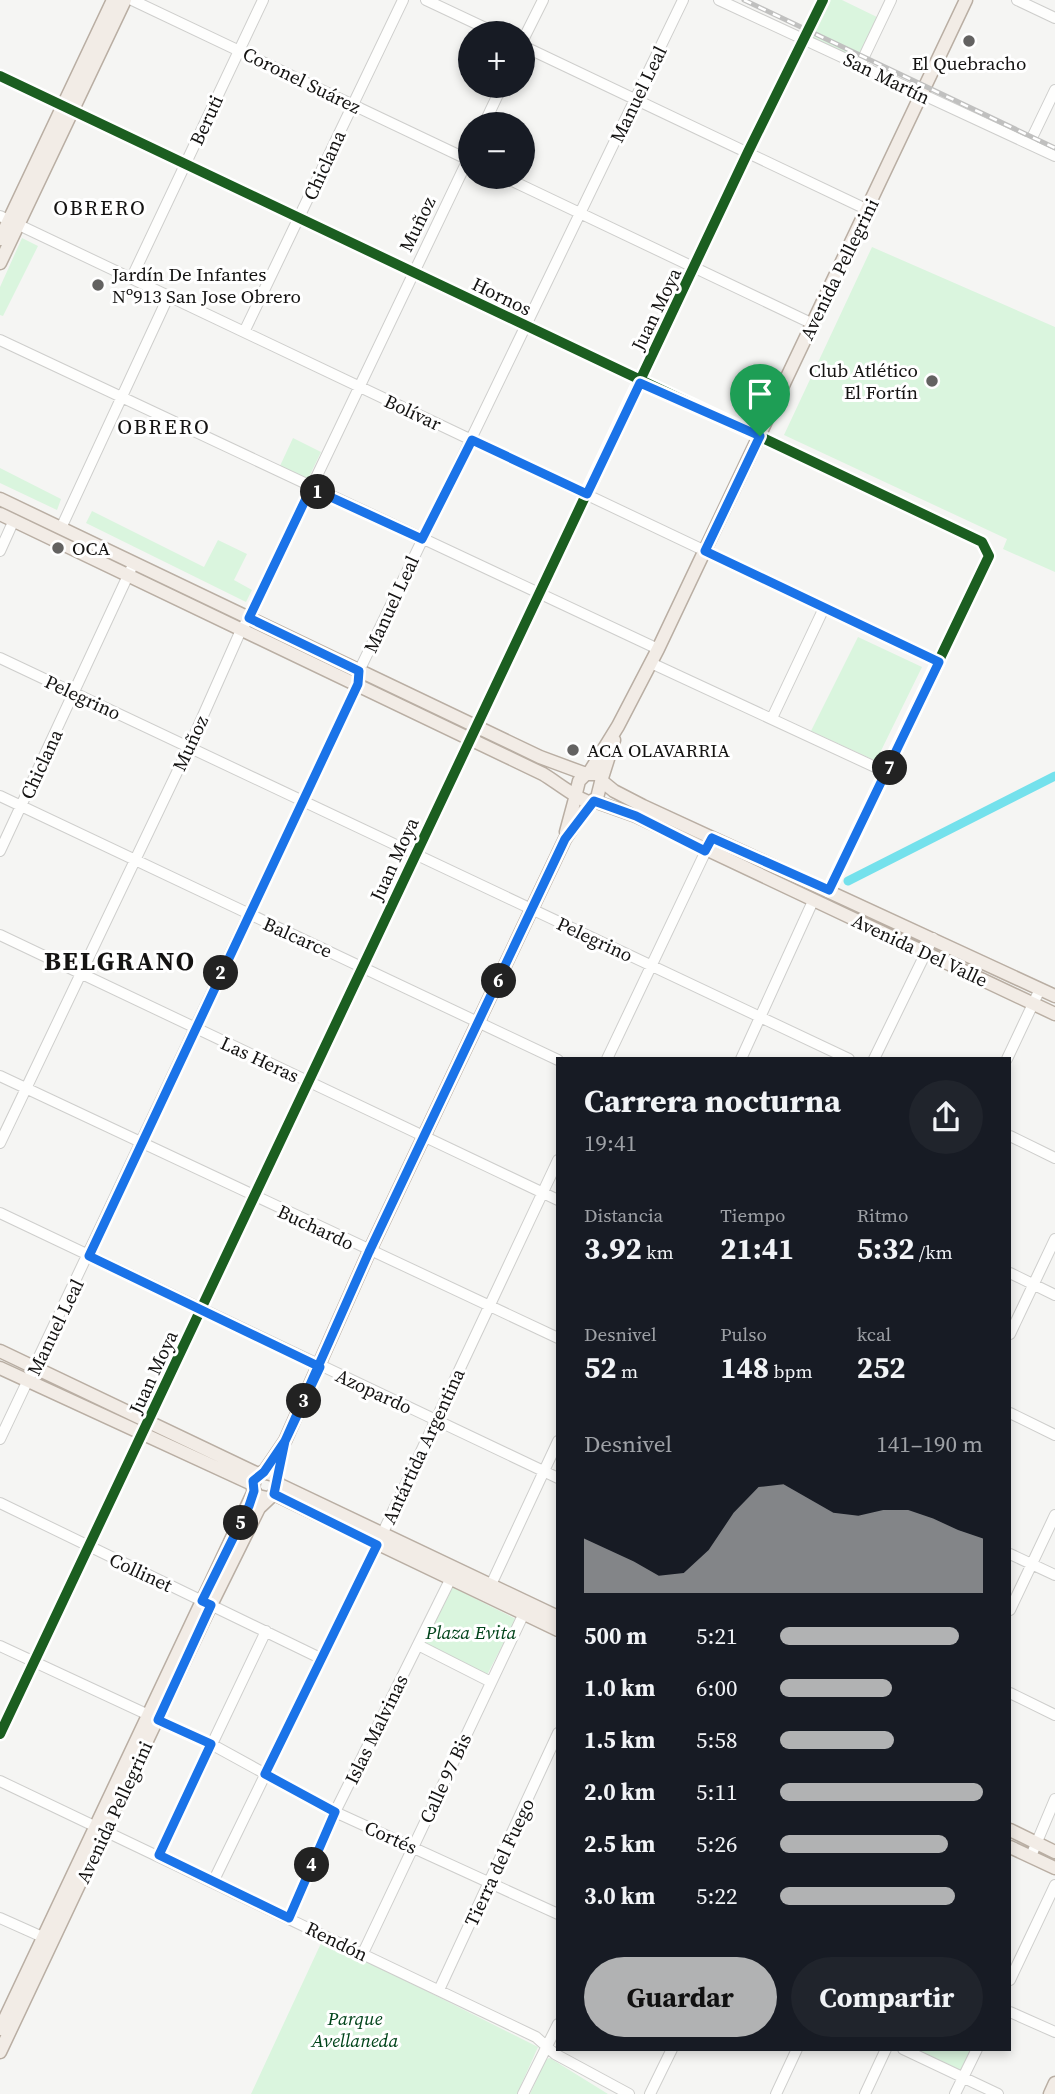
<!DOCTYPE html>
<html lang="es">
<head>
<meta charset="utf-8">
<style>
  :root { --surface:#171b24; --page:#20242c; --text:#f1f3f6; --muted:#9ea1a6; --accent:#b1b2b3 }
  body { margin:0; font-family:"Source Serif 4",serif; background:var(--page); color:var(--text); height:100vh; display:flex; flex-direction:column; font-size:26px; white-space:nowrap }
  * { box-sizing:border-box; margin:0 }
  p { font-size:23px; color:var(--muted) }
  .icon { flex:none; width:38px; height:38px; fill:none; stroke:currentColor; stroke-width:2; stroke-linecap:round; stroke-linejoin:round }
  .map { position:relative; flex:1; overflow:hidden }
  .side { position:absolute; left:556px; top:1057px; width:455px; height:994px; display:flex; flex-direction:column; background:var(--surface); border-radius:0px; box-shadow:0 4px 10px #0003 }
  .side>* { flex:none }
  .fabs { position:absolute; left:458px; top:21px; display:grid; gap:14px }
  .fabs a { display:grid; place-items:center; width:77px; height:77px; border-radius:50%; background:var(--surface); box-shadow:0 4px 10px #0003; font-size:35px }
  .pin { position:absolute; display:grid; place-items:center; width:60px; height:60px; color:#fff; margin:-72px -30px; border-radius:50% 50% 50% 0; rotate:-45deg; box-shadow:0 0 7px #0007 }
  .pin .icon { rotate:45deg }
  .km { position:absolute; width:35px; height:35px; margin:-18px; border-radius:50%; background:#222; color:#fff; font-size:19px; line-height:35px; text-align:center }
  .round { display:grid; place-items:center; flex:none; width:74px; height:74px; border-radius:37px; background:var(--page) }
  .overview { display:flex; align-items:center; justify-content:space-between; height:119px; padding:0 28px }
  h1 { font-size:32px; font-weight:700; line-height:52px }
  .metrics { display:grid; grid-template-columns:repeat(3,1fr); gap:10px; height:119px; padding:7px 28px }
  .metrics div { display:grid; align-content:center }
  .metrics b { font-size:30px; font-weight:700 }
  .metrics small { font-size:19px; font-weight:400 }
  .metrics p { font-size:19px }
  .chart { height:196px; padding:14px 28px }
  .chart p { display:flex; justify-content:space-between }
  .chart svg { width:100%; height:126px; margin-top:7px; fill:var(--accent); opacity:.7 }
  .action { display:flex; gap:14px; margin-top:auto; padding:14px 28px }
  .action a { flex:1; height:80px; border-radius:42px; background:var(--accent); color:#111; font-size:28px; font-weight:700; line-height:80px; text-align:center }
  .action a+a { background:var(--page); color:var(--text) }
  ul { padding:0 28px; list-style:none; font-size:23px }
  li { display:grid; grid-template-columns:112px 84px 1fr; align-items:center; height:52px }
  li i { height:18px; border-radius:9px; background:var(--accent) }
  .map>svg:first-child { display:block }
  .green { fill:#daf5de }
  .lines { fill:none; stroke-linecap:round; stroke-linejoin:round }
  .canal { stroke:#74e1ec; stroke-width:9 }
  .minor-casing { stroke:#cececc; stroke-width:12 }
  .major-casing { stroke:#b9aea3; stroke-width:15 }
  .minor { stroke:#fefefd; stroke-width:10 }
  .major { stroke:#f2ece6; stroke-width:12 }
  .rail-casing { stroke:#c0c0bf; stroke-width:5 }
  .rail { stroke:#fff; stroke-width:2.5; stroke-dasharray:8; stroke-linecap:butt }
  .cycleway-casing { stroke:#fff; stroke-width:15 }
  .cycleway { stroke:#1b5e20; stroke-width:10 }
  .route-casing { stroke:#fff; stroke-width:14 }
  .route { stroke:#1a73e8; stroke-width:9 }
  .poi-dot { fill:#636261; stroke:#fff; stroke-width:2.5 }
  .labels { text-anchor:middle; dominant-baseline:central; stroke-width:6; stroke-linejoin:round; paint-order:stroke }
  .poi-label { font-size:19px; fill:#141312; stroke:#fff; text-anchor:start }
  .street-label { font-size:19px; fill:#141312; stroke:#fff }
  .park-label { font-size:19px; font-style:italic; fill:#00441a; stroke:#fff }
  .neighbourhood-label { font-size:21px; letter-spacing:2px; fill:#141312; stroke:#fff }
  .district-label { font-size:26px; font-weight:bold; letter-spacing:2px; fill:#141312; stroke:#fff }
</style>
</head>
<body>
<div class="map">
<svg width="1055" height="2094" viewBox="0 0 1055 2094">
  <rect width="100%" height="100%" fill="#f5f5f3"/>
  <!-- green -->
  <path class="green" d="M830,0H842L879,18L858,60L811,38Z
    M22,238L38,246L3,316L0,315V287Z
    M872,247L1055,327V572L1003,549L1007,539L784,435Z
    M293,438L321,452L307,481L279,468Z
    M0,468L61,499L57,510L0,483Z
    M92,511L204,567L218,540L247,554L234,580L252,590L246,602L86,523Z
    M858,637L922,667L876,761L811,731Z
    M452,1587L516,1619L487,1675L424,1645Z
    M323,1939L538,2047L517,2094H251Z
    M911,2049H971L961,2073Z
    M550,2058L608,2094H530L546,2059Z"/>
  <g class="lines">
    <!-- canal -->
    <path class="canal" d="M848,881L1055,776"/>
    <!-- minor casing -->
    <g class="minor-casing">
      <path id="minor" d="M132,0L471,161
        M426,0L496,33
        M719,0L1055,156
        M1017,0L1055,18
        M523,40L543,0
        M523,46L868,210
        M860,65L891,0
        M0,76L982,542L989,556L829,890
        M484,124L502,86
        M1029,144L1055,90
        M504,177L813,324
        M0,216L939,662
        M132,277L263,0
        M245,330L403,0
        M0,340L658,649
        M61,528L169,295
        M0,551L14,520
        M0,658L849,1059
        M651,663L888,773
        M772,718L824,608
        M0,796L558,1060
        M0,851L131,569
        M0,935L558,1200
        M607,1059L712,838
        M741,1059L813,901
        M874,1059L933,938
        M1007,1059L1040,989
        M0,1076L558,1338
        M1010,1136L1055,1158
        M0,1143L190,745L241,630L249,618L471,153
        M0,1213L558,1478
        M1010,1273L1055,1295
        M1010,1334L1055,1239
        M1010,1413L1055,1435
        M0,1439L358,684L359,671L683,0
        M0,1503L320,1658
        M1010,1554L1055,1575
        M489,1589L558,1441
        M1010,1610L1055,1515
        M418,1645L491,1682
        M0,1646L211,1744L335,1812L558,1914
        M1010,1693L1055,1715
        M0,1734L748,152L823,0
        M0,1781L536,2037L555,2054L629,2094
        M159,1855L266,1631
        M1031,1856L1055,1799
        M213,1882L377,1545L558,1160
        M0,1918L47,1939
        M289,1918L335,1812L450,1580
        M363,1953L526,1609
        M1010,1980L1055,1885
        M439,1990L558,1733
        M1010,2012L1055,2032
        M903,2049L998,2094
        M523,2094L558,2024
        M650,2094L672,2049
        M776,2094L797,2049
        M865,2094L886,2049
        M955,2094L977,2049"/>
    </g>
    <!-- major casing -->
    <g class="major-casing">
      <path id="major" d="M0,239L113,0
        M0,263L125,0
        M0,499L540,757L586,774
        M0,514L543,774C555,781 580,801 590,802L597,798L602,778L597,774H586L579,781L576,793
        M589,773L618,726L658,649L966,0
        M602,778L614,740
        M603,782L614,791L643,806L1055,996
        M594,801L636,816L1055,1014
        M566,832L576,795
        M0,1351L258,1474
        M0,1368L252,1484
        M264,1472L285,1441L369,1252L565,839L590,802
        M278,1484L558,1617
        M274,1494L558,1630
        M1010,1830L1055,1852
        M1010,1847L1055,1868
        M0,2029L254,1491
        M0,2052L211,1605L259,1508L277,1491L278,1482L274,1475L262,1472L255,1477L253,1489L258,1496L267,1498
        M1050,2094L1055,2083"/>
    </g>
    <!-- minor -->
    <use href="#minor" class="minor"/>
    <!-- major -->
    <use href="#major" class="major"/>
    <!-- rail casing -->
    <g class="rail-casing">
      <path id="rail" d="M744,0L1055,148"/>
    </g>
    <!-- rail -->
    <use href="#rail" class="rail"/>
    <!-- cycleway casing -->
    <g class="cycleway-casing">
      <path id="cycleway" d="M0,76L982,542L989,556L829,890
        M0,1734L748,152L823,0"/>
    </g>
    <!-- cycleway -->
    <use href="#cycleway" class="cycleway"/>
  </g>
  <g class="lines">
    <!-- route casing -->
    <g class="route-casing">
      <path id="route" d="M760,436L640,383L587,494L472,440L422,539L311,488L249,618L359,671L358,684L89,1256L320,1367L285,1441L274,1494L377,1545L265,1774L335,1812L289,1918L159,1855L211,1744L158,1720L211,1605L202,1601L249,1506L254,1491L253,1481L264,1472L285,1441L369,1252L565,839L594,801L636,816L705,851L712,838L829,890L939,662L705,551L760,436"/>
    </g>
    <!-- route -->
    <use href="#route" class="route"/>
  </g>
  <!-- markers -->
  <g class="poi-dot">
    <circle cx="969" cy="41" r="7"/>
    <circle cx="98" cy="285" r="7"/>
    <circle cx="932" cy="381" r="7"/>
    <circle cx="58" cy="548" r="7"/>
    <circle cx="573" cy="750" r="7"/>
  </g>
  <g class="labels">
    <!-- poi labels -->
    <g class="poi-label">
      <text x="969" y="63" text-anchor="middle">El Quebracho</text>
      <text x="112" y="274">Jardín De Infantes<tspan x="112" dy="22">Nº913 San Jose Obrero</tspan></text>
      <text x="918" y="370" text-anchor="end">Club Atlético<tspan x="918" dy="22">El Fortín</tspan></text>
      <text x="72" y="548">OCA</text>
      <text x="587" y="750">ACA OLAVARRIA</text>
    </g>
    <!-- street labels -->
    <g class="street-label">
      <text transform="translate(887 78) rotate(26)">San Martín</text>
      <text transform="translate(302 80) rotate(26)">Coronel Suárez</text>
      <text transform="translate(638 94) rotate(-64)">Manuel Leal</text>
      <text transform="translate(206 120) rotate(-65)">Beruti</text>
      <text transform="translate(324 165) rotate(-65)">Chiclana</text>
      <text transform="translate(417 224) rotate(-64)">Muñoz</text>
      <text transform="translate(839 269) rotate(-64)">Avenida Pellegrini</text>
      <text transform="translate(502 296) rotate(26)">Hornos</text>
      <text transform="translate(656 309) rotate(-64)">Juan Moya</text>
      <text transform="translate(413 412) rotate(25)">Bolívar</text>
      <text transform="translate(391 604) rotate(-65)">Manuel Leal</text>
      <text transform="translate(83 697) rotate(25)">Pelegrino</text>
      <text transform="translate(190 743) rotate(-65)">Muñoz</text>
      <text transform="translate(41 764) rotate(-65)">Chiclana</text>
      <text transform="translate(394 859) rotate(-65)">Juan Moya</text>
      <text transform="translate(298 937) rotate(24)">Balcarce</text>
      <text transform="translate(595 939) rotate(25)">Pelegrino</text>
      <text transform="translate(920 950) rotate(25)">Avenida Del Valle</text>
      <text transform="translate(260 1059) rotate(25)">Las Heras</text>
      <text transform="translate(316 1227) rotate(25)">Buchardo</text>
      <text transform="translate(55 1327) rotate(-64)">Manuel Leal</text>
      <text transform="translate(153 1372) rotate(-65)">Juan Moya</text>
      <text transform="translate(374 1391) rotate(25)">Azopardo</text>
      <text transform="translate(423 1446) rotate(-65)">Antártida Argentina</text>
      <text transform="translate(141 1572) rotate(25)">Collinet</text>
      <text transform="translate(376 1729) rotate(-64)">Islas Malvinas</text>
      <text transform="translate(445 1778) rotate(-65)">Calle 97 Bis</text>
      <text transform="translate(114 1812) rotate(-65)">Avenida Pellegrini</text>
      <text transform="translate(391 1837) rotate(24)">Cortés</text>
      <text transform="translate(499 1862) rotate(-65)">Tierra del Fuego</text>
      <text transform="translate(337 1941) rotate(26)">Rendón</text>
    </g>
    <!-- park labels -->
    <g class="park-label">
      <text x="471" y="1632">Plaza Evita</text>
      <text x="355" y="2018">Parque<tspan x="355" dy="22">Avellaneda</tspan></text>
    </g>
    <!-- neighbourhood labels -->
    <g class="neighbourhood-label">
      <text x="100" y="207">OBRERO</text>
      <text x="164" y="426">OBRERO</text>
    </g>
    <!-- district labels -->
    <g class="district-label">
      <text x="120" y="961">BELGRANO</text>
    </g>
  </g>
</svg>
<div class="fabs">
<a>+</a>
<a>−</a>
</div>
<div class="pin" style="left:760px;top:436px;background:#1e9e55"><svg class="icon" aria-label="arrive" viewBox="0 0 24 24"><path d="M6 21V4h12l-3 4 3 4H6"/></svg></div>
<b class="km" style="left:318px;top:492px">1</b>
<b class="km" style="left:221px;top:973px">2</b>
<b class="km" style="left:304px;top:1401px">3</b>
<b class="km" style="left:312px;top:1865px">4</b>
<b class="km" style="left:241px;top:1523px">5</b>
<b class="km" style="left:499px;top:981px">6</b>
<b class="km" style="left:890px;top:768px">7</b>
<section class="side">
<div class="overview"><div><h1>Carrera nocturna</h1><p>19:41</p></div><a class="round"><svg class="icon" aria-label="share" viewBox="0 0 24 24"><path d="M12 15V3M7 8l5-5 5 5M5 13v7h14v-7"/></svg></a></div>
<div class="metrics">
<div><p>Distancia</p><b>3.92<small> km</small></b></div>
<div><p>Tiempo</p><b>21:41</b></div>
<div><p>Ritmo</p><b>5:32<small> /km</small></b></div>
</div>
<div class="metrics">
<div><p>Desnivel</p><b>52<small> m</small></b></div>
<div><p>Pulso</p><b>148<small> bpm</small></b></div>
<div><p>kcal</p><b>252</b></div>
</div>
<div class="chart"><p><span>Desnivel</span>141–190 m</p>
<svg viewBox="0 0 160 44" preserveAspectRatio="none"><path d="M0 44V25L10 29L20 33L30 38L40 37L50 29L60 16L70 7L80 6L90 11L100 16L110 17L120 15L130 15L140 18L150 22L160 25V44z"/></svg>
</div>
<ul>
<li><b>500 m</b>5:21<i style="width:88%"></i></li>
<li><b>1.0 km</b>6:00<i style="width:55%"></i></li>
<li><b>1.5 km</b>5:58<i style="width:56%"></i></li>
<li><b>2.0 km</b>5:11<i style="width:100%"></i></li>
<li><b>2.5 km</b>5:26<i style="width:83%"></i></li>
<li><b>3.0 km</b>5:22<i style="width:86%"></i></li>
</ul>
<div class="action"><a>Guardar</a><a>Compartir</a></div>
</section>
</div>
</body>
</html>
